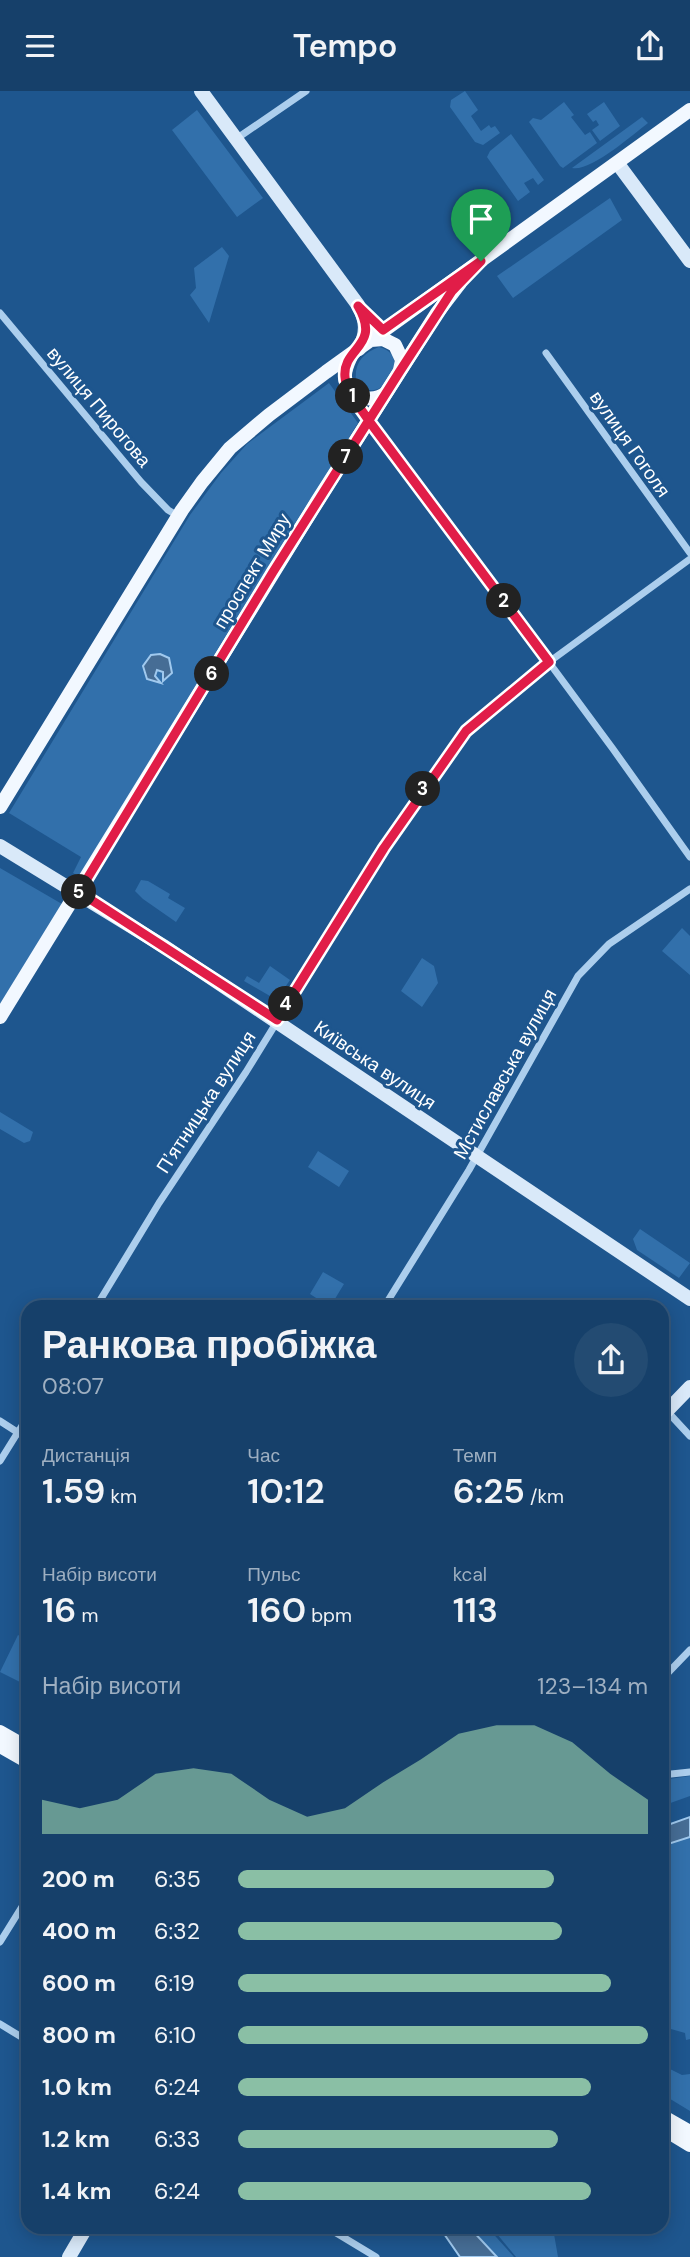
<!DOCTYPE html>
<html lang="uk">
<head>
<meta charset="utf-8">
<style>
  :root { --surface:#16406a; --page:#234b72; --text:#f1f3f6; --muted:#9eafc1; --line:#35597e; --accent:#8abfa5 }
  body { margin:0; font-family:"DM Sans",sans-serif; background:var(--page); color:var(--text); height:100vh; display:flex; flex-direction:column; font-size:26px; white-space:nowrap }
  * { box-sizing:border-box; margin:0 }
  p { font-size:23px; color:var(--muted) }
  .icon { flex:none; width:38px; height:38px; fill:none; stroke:currentColor; stroke-width:2; stroke-linecap:round; stroke-linejoin:round }
  .map { position:relative; flex:1; overflow:hidden }
  .side { position:absolute; left:21px; top:1209px; width:648px; height:934px; display:flex; flex-direction:column; background:var(--surface); border-radius:21px; box-shadow:0 4px 18px #0003,0 0 0 2px var(--line) }
  .side>* { flex:none }
  .pin { position:absolute; display:grid; place-items:center; width:60px; height:60px; color:#fff; margin:-72px -30px; border-radius:50% 50% 50% 0; rotate:-45deg; box-shadow:0 0 7px #0007 }
  .pin .icon { rotate:45deg }
  .km { position:absolute; width:35px; height:35px; margin:-18px; border-radius:50%; background:#222; color:#fff; font-size:19px; line-height:35px; text-align:center }
  .round { display:grid; place-items:center; flex:none; width:74px; height:74px; border-radius:37px; background:var(--page) }
  .overview { display:flex; align-items:center; justify-content:space-between; height:119px; padding:0 21px }
  h1 { font-size:38px; font-weight:600; line-height:52px }
  .metrics { display:grid; grid-template-columns:repeat(3,1fr); gap:10px; height:119px; padding:7px 21px }
  .metrics div { display:grid; align-content:center }
  .metrics b { font-size:35px; font-weight:600 }
  .metrics small { font-size:19px; font-weight:400 }
  .metrics p { font-size:19px }
  .chart { height:196px; padding:14px 21px }
  .chart p { display:flex; justify-content:space-between }
  .chart svg { width:100%; height:126px; margin-top:7px; fill:var(--accent); opacity:.7 }
  ul { padding:0 21px; list-style:none; font-size:23px }
  li { display:grid; grid-template-columns:112px 84px 1fr; align-items:center; height:52px }
  li i { height:18px; border-radius:9px; background:var(--accent) }
  header { display:flex; justify-content:space-between; align-items:center; height:91px; padding:0 21px; background:var(--surface); font-size:32px; font-weight:600 }
  .map>svg:first-child { display:block }
  .green { fill:#3270ab }
  .water { fill:#466d95; stroke:#a0c9ee; stroke-width:2 }
  .lines { fill:none; stroke-linecap:round; stroke-linejoin:round }
  .street { stroke:#acceed; stroke-width:7 }
  .secondary { stroke:#d9e9f9; stroke-width:14 }
  .primary { stroke:#f2f8ff; stroke-width:14 }
  .route-casing { stroke:#fff; stroke-width:14 }
  .route { stroke:#e11d48; stroke-width:9 }
  .labels { text-anchor:middle; dominant-baseline:central; stroke-width:6; stroke-linejoin:round; paint-order:stroke }
  .street-label { font-size:19px; fill:#fff; stroke:#1e568e }
</style>
</head>
<body>
<header><svg class="icon" aria-label="menu" viewBox="0 0 24 24"><path d="M4 6h16M4 12h16M4 18h16"/></svg>Tempo<svg class="icon" aria-label="share" viewBox="0 0 24 24"><path d="M12 15V3M7 8l5-5 5 5M5 13v7h14v-7"/></svg></header>
<div class="map">
<svg width="690" height="2166" viewBox="0 0 690 2166">
  <rect width="100%" height="100%" fill="#1e568e"/>
  <!-- green -->
  <path class="green" d="M465,0L478,19L471,25L481,40L489,34L491,37L495,35L500,42L483,54L475,51L450,16L451,9Z
    M564,11L574,24L571,26L585,44L590,41L597,52L563,77L560,75L529,31L533,27L541,29Z
    M604,11L620,35L600,50L592,39L599,34L596,29L593,31L587,23Z
    M197,19L263,107L237,126L172,39Z
    M642,26L648,32C632,44 591,81 572,77Z
    M511,43L544,89L538,94L533,87L524,92L530,101L518,110L487,66L490,60Z
    M610,107L622,129L513,207L497,185Z
    M222,156L229,165L209,232L190,204L196,197L194,177Z
    M379,256C415,264 380,321 356,290C354,272 363,262 379,256Z
    M329,292L358,332L80,786L73,782L81,766L9,722L190,424L221,382L247,353Z
    M0,777L62,813L0,913Z
    M141,789L148,790L170,803L168,807L185,817L176,831L143,808L135,800Z
    M682,837L690,845V884L662,860Z
    M422,867L434,875L438,892L422,916L401,900Z
    M270,875L290,889L279,905H270L244,890L247,885L259,892Z
    M0,1021L33,1041L30,1050L24,1052L0,1038Z
    M318,1060L349,1080L339,1096L308,1076Z
    M640,1138L690,1172L679,1187L637,1159L633,1148Z
    M323,1181L344,1193L330,1216L310,1203Z
    M18,1544L28,1550V1585L24,1593L0,1581Z
    M690,1685V1705L662,1715V1689Z
    M690,1746V1948L686,1949L685,1942L671,1938L662,1931V1755Z
    M662,1974L682,1984L690,1983V2020L662,2003Z
    M470,2137H488L514,2166H497Z
    M492,2137H516L525,2141L541,2137L554,2143L558,2166H516Z"/>
  <!-- water -->
  <path class="water" d="M160,563L169,567L172,582L163,590V581L157,579L155,585L161,592L147,588L143,575L151,564Z
    M690,1726V1746L662,1755V1736Z
    M440,2137H470L497,2166H460Z"/>
  <g class="lines">
    <!-- street -->
    <path class="street" d="M236,48L306,0
      M0,222L141,391L168,419L178,425
      M546,262L690,462
      M353,306L613,658L690,766
      M96,1216L159,1112L246,981L384,757L465,640L549,571L690,468
      M384,1216L469,1079L578,885L609,853L690,798
      M665,1318L690,1345
      M0,1330L28,1348
      M0,1370L28,1325
      M662,1588L690,1559
      M662,1684L690,1681
      M0,1851L28,1806
      M0,1933L28,1950
      M328,2137L376,2166"/>
    <!-- secondary -->
    <path class="secondary" d="M201,0L358,214C367,230 367,242 359,258
      M618,73L690,170
      M0,755L165,856L690,1208
      M662,1325L690,1296
      M69,2166L86,2137"/>
    <!-- primary -->
    <path class="primary" d="M371,249L383,248L395,254L402,269L400,279
      M351,265C348,272 344,279 345,287C348,307 372,313 386,302
      M0,716L182,419L202,391L230,357L269,324L326,281L690,19
      M0,926L318,409L437,222L460,192
      M0,1641L28,1657
      M0,1655L28,1671
      M662,2025L690,2041
      M662,2037L690,2054"/>
  </g>
  <g class="lines">
    <!-- route casing -->
    <g class="route-casing">
      <path id="route" d="M481,170L383,239L358,215C382,256 342,256 345,286C346,302 361,317 369,330L549,571L466,640L384,757L277,929L79,801L273,481L400,280L452,200L481,170"/>
    </g>
    <!-- route -->
    <use href="#route" class="route"/>
  </g>
  <g class="labels">
    <!-- street labels -->
    <g class="street-label">
      <text transform="translate(99 316) rotate(50)">вулиця Пирогова</text>
      <text transform="translate(630 353) rotate(55)">вулиця Гоголя</text>
      <text transform="translate(252 480) rotate(-59)">проспект Миру</text>
      <text transform="translate(375 974) rotate(34)">Київська вулиця</text>
      <text transform="translate(505 983) rotate(-61)">Мстиславська вулиця</text>
      <text transform="translate(206 1011) rotate(-57)">Пʼятницька вулиця</text>
    </g>
  </g>
</svg>
<div class="pin" style="left:481px;top:170px;background:#1e9e55"><svg class="icon" aria-label="arrive" viewBox="0 0 24 24"><path d="M6 21V4h12l-3 4 3 4H6"/></svg></div>
<b class="km" style="left:353px;top:305px">1</b>
<b class="km" style="left:504px;top:510px">2</b>
<b class="km" style="left:423px;top:698px">3</b>
<b class="km" style="left:286px;top:913px">4</b>
<b class="km" style="left:79px;top:801px">5</b>
<b class="km" style="left:212px;top:583px">6</b>
<b class="km" style="left:346px;top:366px">7</b>
<section class="side">
<div class="overview"><div><h1>Ранкова пробіжка</h1><p>08:07</p></div><a class="round"><svg class="icon" aria-label="share" viewBox="0 0 24 24"><path d="M12 15V3M7 8l5-5 5 5M5 13v7h14v-7"/></svg></a></div>
<div class="metrics">
<div><p>Дистанція</p><b>1.59<small> km</small></b></div>
<div><p>Час</p><b>10:12</b></div>
<div><p>Темп</p><b>6:25<small> /km</small></b></div>
</div>
<div class="metrics">
<div><p>Набір висоти</p><b>16<small> m</small></b></div>
<div><p>Пульс</p><b>160<small> bpm</small></b></div>
<div><p>kcal</p><b>113</b></div>
</div>
<div class="chart"><p><span>Набір висоти</span>123–134 m</p>
<svg viewBox="0 0 160 44" preserveAspectRatio="none"><path d="M0 44V32L10 35L20 32L30 23L40 21L50 23L60 32L70 38L80 35L90 26L100 18L110 9L120 6L130 6L140 12L150 23L160 32V44z"/></svg>
</div>
<ul>
<li><b>200 m</b>6:35<i style="width:77%"></i></li>
<li><b>400 m</b>6:32<i style="width:79%"></i></li>
<li><b>600 m</b>6:19<i style="width:91%"></i></li>
<li><b>800 m</b>6:10<i style="width:100%"></i></li>
<li><b>1.0 km</b>6:24<i style="width:86%"></i></li>
<li><b>1.2 km</b>6:33<i style="width:78%"></i></li>
<li><b>1.4 km</b>6:24<i style="width:86%"></i></li>
</ul>
</section>
</div>
</body>
</html>
